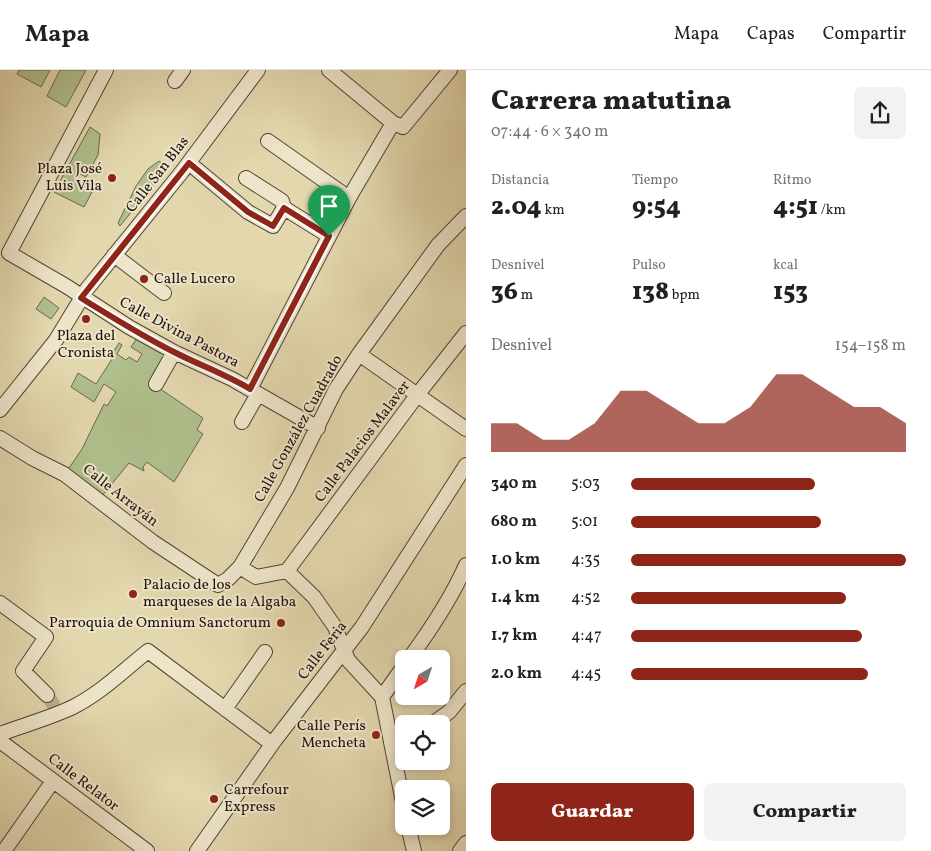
<!DOCTYPE html>
<html lang="es">
<head>
<meta charset="utf-8">
<style>
  :root { --surface:#fff; --page:#f2f2f2; --text:#202124; --muted:#757577; --line:#e0e0e0; --accent:#8f2418 }
  body { margin:0; font-family:Vollkorn,serif; background:var(--page); color:var(--text); height:100vh; display:flex; flex-direction:column; font-size:19px; white-space:nowrap }
  * { box-sizing:border-box; margin:0 }
  p { font-size:16px; color:var(--muted) }
  .icon { flex:none; width:28px; height:28px; fill:none; stroke:currentColor; stroke-width:2; stroke-linecap:round; stroke-linejoin:round }
  .map { position:relative; flex:1; overflow:hidden }
  .panel { display:flex; flex-direction:column; background:var(--surface); width:465px }
  .panel>* { flex:none }
  .needle { width:32px; rotate:219deg }
  .fabs { position:absolute; left:395px; top:580px; display:grid; gap:10px }
  .fabs a { display:grid; place-items:center; width:55px; height:55px; border-radius:8px; background:var(--surface); box-shadow:0 2px 8px #0003; font-size:25px }
  .pin { position:absolute; display:grid; place-items:center; width:42px; height:42px; color:#fff; margin:-51px -21px; border-radius:50% 50% 50% 0; rotate:-45deg; box-shadow:0 0 5px #0007 }
  .pin .icon { rotate:45deg }
  .round { display:grid; place-items:center; flex:none; width:52px; height:52px; border-radius:8px; background:var(--page) }
  .summary { display:flex; align-items:center; justify-content:space-between; height:85px; padding:0 25px }
  h1 { font-size:28px; font-weight:800; line-height:38px }
  .metrics { display:grid; grid-template-columns:repeat(3,1fr); gap:8px; height:85px; padding:5px 25px }
  .metrics div { display:grid; align-content:center }
  .metrics b { font-size:25px; font-weight:800 }
  .metrics small { font-size:14px; font-weight:400 }
  .metrics p { font-size:14px }
  .chart { height:140px; padding:10px 25px }
  .chart p { display:flex; justify-content:space-between }
  .chart svg { width:100%; height:90px; margin-top:5px; fill:var(--accent); opacity:.7 }
  .button { display:flex; gap:10px; margin-top:auto; padding:10px 25px }
  .button a { flex:1; height:58px; border-radius:8px; background:var(--accent); color:#fff; font-size:20px; font-weight:800; line-height:58px; text-align:center }
  .button a+a { background:var(--page); color:var(--text) }
  ul { padding:0 25px; list-style:none; font-size:16px }
  li { display:grid; grid-template-columns:80px 60px 1fr; align-items:center; height:38px }
  li i { height:12px; border-radius:6px; background:var(--accent) }
  header { display:flex; align-items:center; gap:30px; box-sizing:border-box; height:70px; padding:0 25px; background:var(--surface); border-bottom:1px solid var(--line) }
  header strong { font-size:24px }
  nav { display:flex; gap:28px; margin-inline-start:auto; font-size:18px }
  main { display:flex; flex:1; min-height:0 }
  .map>svg:first-child { display:block }
  .green { fill:#b0bf8d; stroke:#68694d }
  .lines { fill:none; stroke-linecap:round; stroke-linejoin:round }
  .minor-tunnel { stroke:#bcb08e; stroke-width:14; stroke-dasharray:14 7; stroke-linecap:butt }
  .minor-casing { stroke:#514435; stroke-width:16 }
  .minor { stroke:#ede5ca; stroke-width:14 }
  .route-casing { stroke:#fff; stroke-width:10 }
  .route { stroke:#8f2418; stroke-width:6 }
  .poi-dot { fill:#8f2418; stroke:#ede5ca; stroke-width:2 }
  .labels { text-anchor:middle; dominant-baseline:central; stroke-width:4; stroke-linejoin:round; paint-order:stroke }
  .poi-label { font-size:15px; fill:#20130d; stroke:#ede5ca; text-anchor:end }
  .street-label { font-size:15px; fill:#20130d; stroke:#ede5ca }
</style>
</head>
<body>
<header>
<strong>Mapa</strong>
<nav><a>Mapa</a><a>Capas</a><a>Compartir</a></nav>
</header>
<main>
<div class="map">
<svg width="466" height="781" viewBox="0 0 466 781">
  <rect width="100%" height="100%" fill="#e3d7ae"/>
  <filter id="stains"><feTurbulence type="fractalNoise" baseFrequency=".004" numOctaves="4"/><feColorMatrix values="0 0 0 0 .2 0 0 0 0 .09 0 0 0 0 .02 0 0 0 .5 -.17"/></filter>
  <radialGradient id="worn" r=".72"><stop offset=".6" stop-color="#630" stop-opacity="0"/><stop offset="1" stop-color="#630" stop-opacity=".3"/></radialGradient>
  <!-- green -->
  <path class="green" d="M19,0H50L41,17L17,4Z
    M60,0H86L66,37L47,26Z
    M90,57L100,64L98,85L86,107L80,104L76,111L93,120L84,137L54,122Z
    M159,91L168,97L120,156L118,153L136,116L148,99Z
    M44,227L59,238L51,249L36,239Z
    M138,267L170,283L153,314L203,348L197,360L203,364L174,412L147,392L143,397L144,401L129,393L101,427L67,401L82,379L104,334L107,336L116,322L104,314L94,332L71,317L78,303L96,314L112,289L110,287L119,273L122,275L117,284L126,290L129,287L137,292L142,284L131,277Z"/>
  <g class="lines">
    <!-- minor-tunnel -->
    <path class="minor-tunnel" d="M47,625L59,643"/>
    <!-- minor casing -->
    <g class="minor-casing">
      <path id="minor" d="M329,0L393,53
        M175,11L183,0
        M268,71L349,128
        M189,93L248,142L273,156L284,138L329,166
        M246,108L282,131L284,138
        M9,183L66,216L129,257L174,282L232,309L318,358
        M9,183L106,0
        M114,185L164,223
        M359,284L466,359
        M156,314L174,282
        M250,319L349,128L393,53L403,57L450,0
        M0,340L56,270L87,219L181,103L258,0
        M242,352L258,324
        M0,368L32,388L64,404L153,472L218,515L228,509L240,497L287,418L336,319L359,284L438,175L466,146
        M240,497L256,507L287,501L314,527L335,557L348,590L382,627L404,737
        M287,501L418,324L466,263
        M0,533L46,567L23,601L47,625
        M409,589C431,559 451,529 466,495
        M382,627L404,596
        M225,639L265,582
        M432,654L449,642L466,621
        M0,664C24,655 50,648 73,637C101,623 124,600 148,581L272,674
        M0,671L147,781
        M408,756L414,781
        M4,781L53,711
        M197,781L275,670L362,557L466,395
        M460,781L466,773"/>
    </g>
    <!-- minor -->
    <use href="#minor" class="minor"/>
  </g>
  <g class="lines">
    <!-- route casing -->
    <g class="route-casing">
      <path id="route" d="M189,93L248,142L273,156L284,138L329,166L250,319C225,304 199,295 174,282C142,266 112,247 81,228Z"/>
    </g>
    <!-- route -->
    <use href="#route" class="route"/>
  </g>
  <!-- markers -->
  <g class="poi-dot">
    <circle cx="112" cy="108" r="5"/>
    <circle cx="144" cy="209" r="5"/>
    <circle cx="86" cy="249" r="5"/>
    <circle cx="133" cy="524" r="5"/>
    <circle cx="281" cy="553" r="5"/>
    <circle cx="376" cy="665" r="5"/>
    <circle cx="214" cy="729" r="5"/>
  </g>
  <g class="labels">
    <!-- poi labels -->
    <g class="poi-label">
      <text x="102" y="99">Plaza José<tspan x="102" dy="17">Luis Vila</tspan></text>
      <text x="154" y="209" text-anchor="start">Calle Lucero</text>
      <text x="86" y="266" text-anchor="middle">Plaza del<tspan x="86" dy="17">Cronista</tspan></text>
      <text x="143" y="515" text-anchor="start">Palacio de los<tspan x="143" dy="17">marqueses de la Algaba</tspan></text>
      <text x="271" y="553">Parroquia de Omnium Sanctorum</text>
      <text x="366" y="656">Calle Perís<tspan x="366" dy="17">Mencheta</tspan></text>
      <text x="224" y="720" text-anchor="start">Carrefour<tspan x="224" dy="17">Express</tspan></text>
    </g>
    <!-- street labels -->
    <g class="street-label">
      <text transform="translate(158 105) rotate(-52)">Calle San Blas</text>
      <text transform="translate(179 263) rotate(28)">Calle Divina Pastora</text>
      <text transform="translate(299 359) rotate(-61)">Calle González Cuadrado</text>
      <text transform="translate(363 372) rotate(-53)">Calle Palacios Malaver</text>
      <text transform="translate(120 426) rotate(38)">Calle Arrayán</text>
      <text transform="translate(323 581) rotate(-52)">Calle Feria</text>
      <text transform="translate(83 713) rotate(37)">Calle Relator</text>
    </g>
  </g>
  <rect width="100%" height="100%" filter="url(#stains)"/>
  <rect width="100%" height="100%" fill="url(#worn)"/>
</svg>
<div class="fabs">
<a><svg class="needle" viewBox="-14 -14 28 28"><path d="M0-13l5 13h-10z" fill="#e53935"/><path d="M0 13l5-13h-10z" fill="#757577"/></svg></a>
<a><svg class="icon" aria-label="locate" viewBox="0 0 24 24"><circle cx="12" cy="12" r="6"/><path d="M12 2v4M12 18v4M2 12h4M18 12h4"/></svg></a>
<a><svg class="icon" aria-label="layers" viewBox="0 0 24 24"><path d="M12 4l9 5-9 5-9-5zM3 14l9 5 9-5"/></svg></a>
</div>
<div class="pin" style="left:329px;top:166px;background:#1e9e55"><svg class="icon" aria-label="arrive" viewBox="0 0 24 24"><path d="M6 21V4h12l-3 4 3 4H6"/></svg></div>
</div>
<section class="panel">
<div class="summary"><div><h1>Carrera matutina</h1><p>07:44 · 6 × 340 m</p></div><a class="round"><svg class="icon" aria-label="share" viewBox="0 0 24 24"><path d="M12 15V3M7 8l5-5 5 5M5 13v7h14v-7"/></svg></a></div>
<div class="metrics">
<div><p>Distancia</p><b>2.04<small> km</small></b></div>
<div><p>Tiempo</p><b>9:54</b></div>
<div><p>Ritmo</p><b>4:51<small> /km</small></b></div>
</div>
<div class="metrics">
<div><p>Desnivel</p><b>36<small> m</small></b></div>
<div><p>Pulso</p><b>138<small> bpm</small></b></div>
<div><p>kcal</p><b>153</b></div>
</div>
<div class="chart"><p><span>Desnivel</span>154–158 m</p>
<svg viewBox="0 0 160 44" preserveAspectRatio="none"><path d="M0 44V30L10 30L20 38L30 38L40 30L50 14L60 14L70 22L80 30L90 30L100 22L110 6L120 6L130 14L140 22L150 22L160 30V44z"/></svg>
</div>
<ul>
<li><b>340 m</b>5:03<i style="width:67%"></i></li>
<li><b>680 m</b>5:01<i style="width:69%"></i></li>
<li><b>1.0 km</b>4:35<i style="width:100%"></i></li>
<li><b>1.4 km</b>4:52<i style="width:78%"></i></li>
<li><b>1.7 km</b>4:47<i style="width:84%"></i></li>
<li><b>2.0 km</b>4:45<i style="width:86%"></i></li>
</ul>
<div class="button"><a>Guardar</a><a>Compartir</a></div>
</section>
</main>
</body>
</html>
